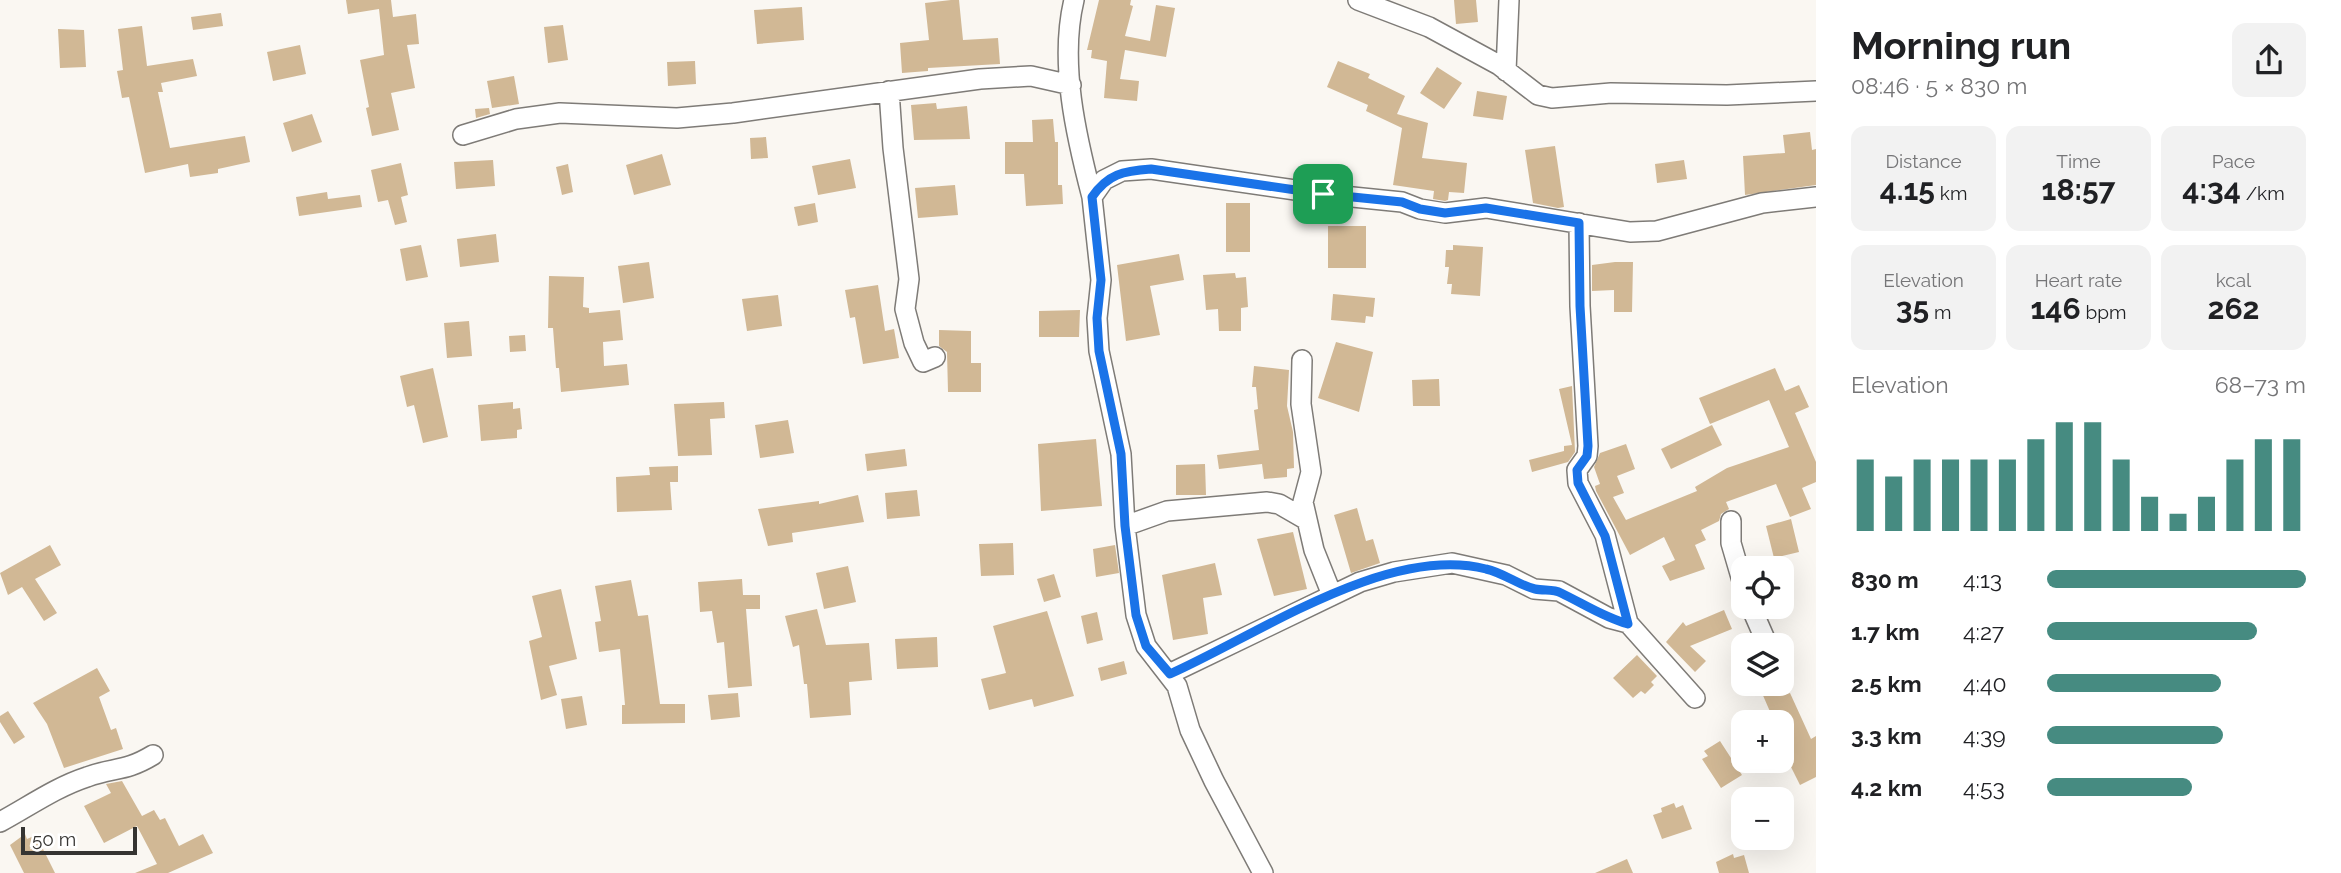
<!DOCTYPE html>
<html lang="en">
<head>
<meta charset="utf-8">
<style>
  :root { --surface:#fff; --page:#f2f2f2; --text:#202124; --muted:#757577; --accent:#468b81 }
  body { margin:0; font-family:Raleway,sans-serif; background:var(--page); color:var(--text); height:100vh; display:flex; flex-direction:column; font-size:26px; white-space:nowrap }
  * { box-sizing:border-box; margin:0 }
  p { font-size:23px; color:var(--muted) }
  .icon { flex:none; width:38px; height:38px; fill:none; stroke:currentColor; stroke-width:2; stroke-linecap:round; stroke-linejoin:round }
  .map { position:relative; flex:1; overflow:hidden }
  .side { display:flex; flex-direction:column; background:var(--surface); width:525px }
  .side>* { flex:none }
  .tools { position:absolute; left:1731px; top:556px; display:grid; gap:14px }
  .tools a { display:grid; place-items:center; width:63px; height:63px; border-radius:14px; background:var(--surface); box-shadow:0 7px 28px #0002; font-size:35px }
  .scale { position:absolute; left:21px; bottom:18px; width:116px; box-sizing:border-box; padding-left:7px; border:4px solid #353432; border-top:0; font-size:19px; line-height:24px; white-space:nowrap; color:#353432; -webkit-text-stroke:5px #fff; paint-order:stroke }
  .pin { position:absolute; display:grid; place-items:center; width:60px; height:60px; color:#fff; margin:-30px; border-radius:14px; box-shadow:0 4px 10px #0006 }
  .round { display:grid; place-items:center; flex:none; width:74px; height:74px; border-radius:14px; background:var(--page) }
  .headline { display:flex; align-items:center; justify-content:space-between; height:119px; padding:0 35px }
  h1 { font-size:38px; font-weight:700; line-height:52px }
  .figures { display:grid; grid-template-columns:repeat(3,1fr); gap:10px; height:119px; padding:7px 35px }
  .figures div { display:grid; align-content:center; border-radius:14px; background:var(--page); text-align:center }
  .figures b { font-size:30px; font-weight:700 }
  .figures small { font-size:19px; font-weight:400 }
  .figures p { font-size:19px }
  .chart { height:196px; padding:14px 35px }
  .chart p { display:flex; justify-content:space-between }
  .chart svg { width:100%; height:126px; margin-top:7px; stroke:var(--accent); stroke-width:6 }
  ul { padding:0 35px; list-style:none; font-size:23px }
  li { display:grid; grid-template-columns:112px 84px 1fr; align-items:center; height:52px }
  li i { height:18px; border-radius:9px; background:var(--accent) }
  main { display:flex; flex:1; min-height:0 }
  .map>svg:first-child { display:block }
  .building { fill:#d1b895 }
  .lines { fill:none; stroke-linecap:round; stroke-linejoin:round }
  .street-casing { stroke:#7e7b77; stroke-width:22 }
  .street { stroke:#fff; stroke-width:19 }
  .route-casing { stroke:#fff; stroke-width:14 }
  .route { stroke:#1a73e8; stroke-width:9 }
</style>
</head>
<body>
<main>
<div class="map">
<svg width="1816" height="873" viewBox="0 0 1816 873">
  <rect width="100%" height="100%" fill="#faf7f2"/>
  <!-- building -->
  <path class="building" d="M346,0H391L393,17L416,14L419,44L407,45L415,88L391,93L399,130L372,136L366,108L369,107L360,60L384,55L379,9L348,14Z
    M951,0H959L963,40L998,38L1000,64L928,68V71L902,73L900,43L929,40L925,3Z
    M1099,0H1131L1130,5L1133,6L1125,36L1150,41L1156,5L1175,8L1166,57L1125,50L1120,79L1139,81L1137,101L1104,98L1107,61L1091,58L1092,50H1087Z
    M1454,0H1476L1478,22L1456,24Z
    M802,7L804,40L757,44L754,10Z
    M221,13L223,26L193,30L191,17Z
    M563,25L568,60L548,63L544,27Z
    M142,26L147,66L193,59L197,76L161,83L163,92H158L170,148L245,136L250,162L218,169V173L190,177L188,164L145,173L129,97L122,98L117,71L123,70L118,29Z
    M58,29L84,30L86,67L60,68Z
    M300,45L306,74L273,81L267,52Z
    M695,61L696,84L668,86L667,62Z
    M1338,61L1370,74L1368,78L1405,96L1397,114L1428,123L1422,158L1467,163L1464,193L1449,192L1448,200L1445,201L1433,199L1434,191L1393,185L1402,128L1366,111L1368,105L1327,87Z
    M1437,67L1462,83L1444,109L1420,93Z
    M514,76L519,104L492,108L487,81Z
    M1477,91L1507,96L1503,120L1473,116Z
    M936,103L937,109L967,106L970,139L914,140L911,105Z
    M489,108L490,114L476,118L475,109Z
    M312,114L322,142L292,152L283,123Z
    M1053,119L1055,142H1058V185H1062L1063,204L1026,206L1024,174H1005V142H1033L1032,120Z
    M1810,132L1812,150L1816,149V185L1745,195L1743,156L1785,153L1783,135Z
    M766,137L768,158L751,159L750,138Z
    M1555,146L1564,207L1558,208L1533,203L1525,150Z
    M662,154L671,185L634,195L626,165Z
    M850,159L856,188L818,195L812,166Z
    M493,160L495,186L456,189L454,162Z
    M1684,160L1687,179L1657,183L1655,164Z
    M401,163L408,195L401,197L407,222L395,225L388,200L378,202L371,170Z
    M568,164L573,192L562,195L556,167Z
    M955,185L958,215L918,218L915,188Z
    M327,192L328,199L360,195L362,207L299,216L296,197Z
    M815,203L818,222L798,226L794,207Z
    M1226,203H1250V252H1226Z
    M1328,226H1366V268H1328Z
    M496,234L499,262L460,267L457,239Z
    M421,245L428,277L406,281L400,249Z
    M1453,245L1483,247L1480,296L1451,294L1452,284H1447L1449,267H1445L1446,250H1453Z
    M1179,254L1184,280L1150,286L1160,335L1126,341L1117,265Z
    M649,262L654,298L623,303L618,266Z
    M1615,262H1633L1632,312H1614V290L1592,291V265Z
    M1235,273L1236,278L1246,277L1248,307L1241,308V331H1219L1218,309L1206,310L1203,275Z
    M549,276L584,277L583,307L589,308V313L620,310L623,340L603,342L604,366L627,364L629,385L561,392L559,368H556L553,328H548Z
    M878,285L885,331L894,329L899,358L863,364L855,317L850,318L845,290Z
    M1333,294L1375,298L1373,317L1366,316L1365,323L1331,320Z
    M778,295L782,326L747,331L742,299Z
    M1080,310L1079,337H1039V311Z
    M469,321L472,356L447,358L444,323Z
    M939,330L971,331V363H981V392H948L947,352L939,346Z
    M525,335L526,351L510,352L509,336Z
    M1336,342L1373,352L1359,412L1318,398Z
    M1254,366L1289,370L1287,406L1293,432L1294,468L1287,469V477L1264,479L1262,464L1219,469L1217,455L1259,450L1254,410L1258,409L1256,387H1252Z
    M433,368L448,437L423,443L414,405L407,407L400,376Z
    M1775,368L1785,391L1799,385L1809,407L1795,413L1816,462V482L1802,488L1811,509L1790,517L1776,484L1726,502L1729,509L1721,514L1719,521L1701,530L1706,540L1695,545L1705,569L1670,581L1662,566L1675,560L1664,537L1630,555L1596,491L1595,486L1600,484L1594,467L1600,453L1626,444L1635,469L1617,476L1624,493L1613,497L1626,520L1697,491L1695,487L1727,468L1789,447L1769,400L1710,424L1699,398Z
    M1439,379L1440,406H1413L1412,380Z
    M1572,386L1575,452L1568,462L1532,472L1529,460L1564,451V446L1572,445L1559,389Z
    M513,402V409L520,408L522,429L517,430V438L481,441L478,405Z
    M724,402L725,418L710,419L712,455L678,456L674,404Z
    M788,420L794,453L760,458L755,425Z
    M1712,425L1722,445L1671,469L1661,449Z
    M1096,439L1102,506L1041,511L1038,444Z
    M905,449L907,466L867,471L865,454Z
    M1205,464L1206,495H1176V465Z
    M678,466V482H670L672,510L617,512L616,477L650,475L649,467Z
    M917,490L920,516L887,519L885,493Z
    M858,495L864,522L792,533L793,542L768,546L758,509L819,501V504Z
    M1357,508L1366,541L1373,539L1380,563L1351,573L1334,515Z
    M1791,519L1799,552L1774,558L1766,526Z
    M1293,532L1307,589L1274,596L1257,539Z
    M1013,543L1014,575L981,576L979,544Z
    M50,545L61,565L35,579L57,613L44,621L22,587L8,595L0,573Z
    M1115,545L1119,573L1096,577L1093,549Z
    M1215,563L1222,595L1203,598L1208,634L1173,640L1162,575Z
    M848,566L856,602L824,609L816,573Z
    M1054,574L1061,597L1044,602L1037,579Z
    M742,579L743,595H760V609H746L752,686L728,688L724,642L717,643L712,611L700,612L698,582Z
    M631,580L638,616L648,615L660,704H685V723L622,724V705H625L620,649L599,652L595,622L601,621L595,586Z
    M561,589L577,659L549,666L557,695L541,700L529,641L542,637L532,596Z
    M817,609L826,645L869,643L872,680L849,682L851,715L810,718L807,684H804L799,645L793,647L785,616Z
    M1724,610L1732,629L1690,646L1706,661L1695,672L1666,642L1683,622L1686,626Z
    M1047,611L1074,696L1034,707L1032,699L989,710L981,679L1006,673L993,626Z
    M1097,612L1103,640L1087,644L1081,616Z
    M937,637L938,667L897,669L895,639Z
    M1637,655L1657,676L1651,682L1654,685L1645,694L1641,691L1633,698L1613,678Z
    M1124,661L1127,674L1101,681L1098,668Z
    M97,668L110,691L99,697L111,730L116,728L123,749L64,768L47,724L33,703Z
    M1758,684H1782L1787,694L1790,693L1811,739L1816,736V777L1800,785L1782,749V723H1775Z
    M738,693L740,717L711,720L708,695Z
    M582,696L587,725L566,729L561,699Z
    M8,711L25,737L14,744L0,722V716Z
    M1720,741L1742,775L1721,788L1702,759L1708,756L1704,751Z
    M122,781L142,816L154,810L160,820L165,818L179,846L203,834L213,853L168,873H135L157,864L137,826L104,843L84,806L111,793L106,784Z
    M1674,803L1676,808L1683,805L1692,829L1662,839L1653,815L1662,812L1661,808Z
    M25,834L27,839L36,835L55,873H24L10,845Z
    M1733,854L1734,858L1744,855L1749,873H1719L1716,862Z
    M1627,859L1633,873H1595Z"/>
  <g class="lines">
    <!-- street casing -->
    <g class="street-casing">
      <path id="street" d="M1074,0C1059,62 1076,136 1092,197
        M1358,0L1429,27L1499,65L1538,95L1552,98L1611,93L1727,95L1816,91
        M1506,71L1509,0
        M889,91L893,148L909,279L905,309L914,343L923,362L935,357
        M463,135L516,119L560,113L677,118L733,113L980,79L1031,76L1071,85
        M1579,223L1580,306L1588,446L1587,456L1577,470L1578,483L1605,535L1628,623L1695,698
        M1302,360L1301,404L1311,472L1303,502L1314,550L1332,595
        M1731,521V543L1743,584
        M1125,526L1167,511L1267,502L1279,504L1305,519
        M1751,607L1768,646
        M1169,674L1360,582L1394,572L1452,563L1506,575L1534,589L1559,591L1609,618L1628,623
        M0,822C28,807 56,787 87,777C114,767 125,772 153,755
        M1263,873L1214,781L1190,730L1177,686L1146,646L1136,615L1125,526L1121,454L1099,351L1097,318L1101,280L1092,197L1104,180L1122,171L1151,169L1323,194L1402,202L1420,209L1445,213L1486,208L1630,232L1657,231L1762,203L1816,197"/>
    </g>
    <!-- street -->
    <use href="#street" class="street"/>
  </g>
  <g class="lines">
    <!-- route casing -->
    <g class="route-casing">
      <path id="route" d="M1151,169L1323,194L1402,202L1420,209L1445,213L1486,208L1579,223L1580,306L1588,446L1587,456L1577,470L1578,483L1605,536L1628,624C1603,617 1584,604 1561,593C1553,589 1544,591 1535,589C1518,585 1504,573 1486,569C1387,544 1258,635 1170,674L1146,646L1136,615L1125,526L1121,454L1099,351L1097,318L1101,280L1092,197C1108,174 1123,171 1151,169Z"/>
    </g>
    <!-- route -->
    <use href="#route" class="route"/>
  </g>
</svg>
<div class="tools">
<a><svg class="icon" aria-label="locate" viewBox="0 0 24 24"><circle cx="12" cy="12" r="6"/><path d="M12 2v4M12 18v4M2 12h4M18 12h4"/></svg></a>
<a><svg class="icon" aria-label="layers" viewBox="0 0 24 24"><path d="M12 4l9 5-9 5-9-5zM3 14l9 5 9-5"/></svg></a>
<a>+</a>
<a>−</a>
</div>
<div class="scale">50 m</div>
<div class="pin" style="left:1323px;top:194px;background:#1e9e55"><svg class="icon" aria-label="arrive" viewBox="0 0 24 24"><path d="M6 21V4h12l-3 4 3 4H6"/></svg></div>
</div>
<section class="side">
<div class="headline"><div><h1>Morning run</h1><p>08:46 · 5 × 830 m</p></div><a class="round"><svg class="icon" aria-label="share" viewBox="0 0 24 24"><path d="M12 15V3M7 8l5-5 5 5M5 13v7h14v-7"/></svg></a></div>
<div class="figures">
<div><p>Distance</p><b>4.15<small> km</small></b></div>
<div><p>Time</p><b>18:57</b></div>
<div><p>Pace</p><b>4:34<small> /km</small></b></div>
</div>
<div class="figures">
<div><p>Elevation</p><b>35<small> m</small></b></div>
<div><p>Heart rate</p><b>146<small> bpm</small></b></div>
<div><p>kcal</p><b>262</b></div>
</div>
<div class="chart"><p><span>Elevation</span>68–73 m</p>
<svg viewBox="0 0 160 44" preserveAspectRatio="none"><path d="M5 44V19M15 44V25M25 44V19M35 44V19M45 44V19M55 44V19M65 44V12M75 44V6M85 44V6M95 44V19M105 44V32M115 44V38M125 44V32M135 44V19M145 44V12M155 44V12"/></svg>
</div>
<ul>
<li><b>830 m</b>4:13<i style="width:100%"></i></li>
<li><b>1.7 km</b>4:27<i style="width:81%"></i></li>
<li><b>2.5 km</b>4:40<i style="width:67%"></i></li>
<li><b>3.3 km</b>4:39<i style="width:68%"></i></li>
<li><b>4.2 km</b>4:53<i style="width:56%"></i></li>
</ul>
</section>
</main>
</body>
</html>
